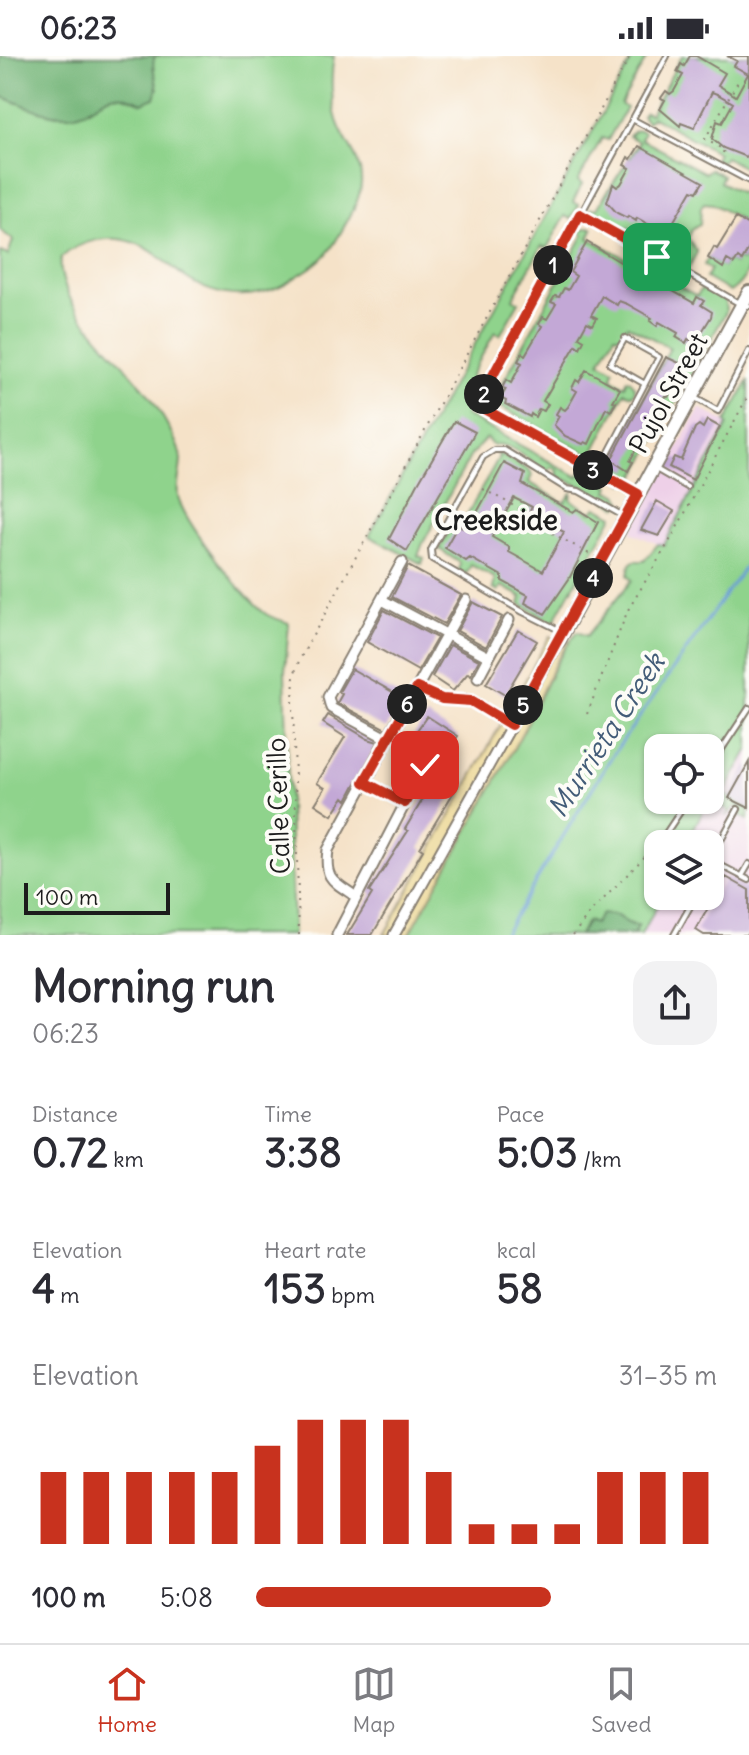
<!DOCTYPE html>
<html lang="en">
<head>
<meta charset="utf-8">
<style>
  :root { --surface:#fff; --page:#f2f2f3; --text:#2b2b33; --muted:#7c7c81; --line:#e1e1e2; --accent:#c8321e }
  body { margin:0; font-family:Delius,sans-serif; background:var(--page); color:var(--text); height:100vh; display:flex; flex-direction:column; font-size:30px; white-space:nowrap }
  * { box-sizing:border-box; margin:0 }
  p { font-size:26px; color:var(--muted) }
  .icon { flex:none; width:44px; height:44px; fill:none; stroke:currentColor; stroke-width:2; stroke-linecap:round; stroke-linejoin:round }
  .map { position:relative; height:879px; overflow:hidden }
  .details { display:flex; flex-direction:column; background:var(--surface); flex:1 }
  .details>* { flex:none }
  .controls { position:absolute; left:644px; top:678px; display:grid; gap:16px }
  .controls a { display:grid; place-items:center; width:80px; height:80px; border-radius:16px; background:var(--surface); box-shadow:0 2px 6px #0004; font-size:40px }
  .scale { position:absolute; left:24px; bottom:20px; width:146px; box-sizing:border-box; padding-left:8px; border:4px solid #1c1c1c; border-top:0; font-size:22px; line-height:28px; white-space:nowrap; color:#1c1c1c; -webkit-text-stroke:6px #fdfcf7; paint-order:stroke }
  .pin { position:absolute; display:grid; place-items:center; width:68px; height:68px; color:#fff; margin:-34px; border-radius:16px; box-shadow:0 4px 12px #0006 }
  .km { position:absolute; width:40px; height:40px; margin:-20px; border-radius:50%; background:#222; color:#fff; font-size:22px; line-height:40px; text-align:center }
  .round { display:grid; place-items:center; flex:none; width:84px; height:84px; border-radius:24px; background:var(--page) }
  .head { display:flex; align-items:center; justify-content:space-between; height:136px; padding:0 32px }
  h1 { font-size:44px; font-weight:700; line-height:60px }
  .stats { display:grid; grid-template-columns:repeat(3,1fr); gap:12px; height:136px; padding:8px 32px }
  .stats div { display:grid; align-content:center }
  .stats b { font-size:40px; font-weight:700 }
  .stats small { font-size:22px; font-weight:400 }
  .stats p { font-size:22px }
  .chart { height:224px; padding:16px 32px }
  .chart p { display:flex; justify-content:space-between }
  .chart svg { width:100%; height:144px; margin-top:8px; stroke:var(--accent); stroke-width:6 }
  ul { padding:0 32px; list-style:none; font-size:26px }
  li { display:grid; grid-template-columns:128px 96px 1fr; align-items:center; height:60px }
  li i { height:20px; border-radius:10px; background:var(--accent) }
  .status { display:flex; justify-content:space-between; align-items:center; height:56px; padding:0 40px; background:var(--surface); direction:ltr }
  .status svg { height:22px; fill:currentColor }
  .menu { display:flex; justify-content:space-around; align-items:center; height:112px; border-top:2px solid var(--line); background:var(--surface); font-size:22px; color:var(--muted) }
  .menu a { display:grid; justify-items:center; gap:4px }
  .menu .current { color:var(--accent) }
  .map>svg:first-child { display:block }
  .built { fill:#eed0e8 }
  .green { fill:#8fd38c; stroke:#567854; stroke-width:2 }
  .forest { fill:#73b578; stroke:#48684a; stroke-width:2 }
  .sand { fill:#eeda9e; stroke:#857b5d; stroke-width:2 }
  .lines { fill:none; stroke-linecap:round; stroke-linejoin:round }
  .stream { stroke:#6a9dd5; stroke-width:3 }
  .building { fill:#c3a8d6; fill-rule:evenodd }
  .lane-casing { stroke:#887f72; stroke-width:8 }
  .street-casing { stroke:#887f72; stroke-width:13 }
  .secondary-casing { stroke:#887f72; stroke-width:16 }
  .path { stroke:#887f72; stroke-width:2; stroke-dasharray:2 6; stroke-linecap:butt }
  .lane { stroke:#fff; stroke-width:4 }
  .street { stroke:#fff; stroke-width:9 }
  .secondary { stroke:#fff; stroke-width:12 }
  .route-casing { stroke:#fff; stroke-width:16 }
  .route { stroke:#c8321e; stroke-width:10 }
  .labels { text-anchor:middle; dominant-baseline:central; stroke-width:8; stroke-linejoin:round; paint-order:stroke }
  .street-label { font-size:26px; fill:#1c1c1c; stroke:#fdfcf7 }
  .neighbourhood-label { font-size:28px; font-weight:bold; fill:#1c1c1c; stroke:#fdfcf7 }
  .water-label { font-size:28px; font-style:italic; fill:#435c78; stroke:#fdfcf7 }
</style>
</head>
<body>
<div class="status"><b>06:23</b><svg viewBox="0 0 49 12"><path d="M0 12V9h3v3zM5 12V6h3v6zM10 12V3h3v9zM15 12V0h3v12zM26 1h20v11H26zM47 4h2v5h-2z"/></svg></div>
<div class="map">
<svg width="749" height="879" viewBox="0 0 749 879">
  <rect width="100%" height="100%" fill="#fdfcf7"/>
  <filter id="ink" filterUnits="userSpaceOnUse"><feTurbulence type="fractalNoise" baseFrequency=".0125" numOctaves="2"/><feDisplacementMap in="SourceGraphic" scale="16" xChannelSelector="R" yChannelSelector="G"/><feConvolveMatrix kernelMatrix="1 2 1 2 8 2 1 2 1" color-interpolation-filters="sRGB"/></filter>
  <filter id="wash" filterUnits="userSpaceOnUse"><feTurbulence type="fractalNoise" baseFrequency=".006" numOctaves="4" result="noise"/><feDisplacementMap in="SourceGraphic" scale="32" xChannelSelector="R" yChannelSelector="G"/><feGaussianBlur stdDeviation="1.8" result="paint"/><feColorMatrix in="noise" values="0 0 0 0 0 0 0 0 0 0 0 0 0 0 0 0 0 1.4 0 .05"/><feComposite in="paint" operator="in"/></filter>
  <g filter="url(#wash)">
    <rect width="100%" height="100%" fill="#f5e2c8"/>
    <!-- built -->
    <path class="built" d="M700,352L729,368L663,489L658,488L631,476Z
      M749,693V879H633L658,836V840H710V788H685L710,742L723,740Z"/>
    <!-- green -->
    <path class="green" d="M155,0H334C330,21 331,52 340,72C348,91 363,105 361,128C360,146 346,167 337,183C324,206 314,209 293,223C259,245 219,245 185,221C170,210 153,193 135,187C110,178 80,184 61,202C55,255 130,305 155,348C163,361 180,389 181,403C181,415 176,429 178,440C183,465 244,543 266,558C272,562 281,564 289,567L285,616L293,879H0V196L8,199L13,184L0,174V40C21,47 44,60 67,59C104,57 98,25 142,47L158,33L152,7Z
      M634,0H648L621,48L626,52L608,84L602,82L578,125L582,128L573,146L579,149L571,163L565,160L547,192L542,190L513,242L519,246L500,279L495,276L470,321L475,324L462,349L468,353L465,359L578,421L582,415L610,430L608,435L618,438L622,445L618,451L581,430L557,420L558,415L552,411L547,416C531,407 512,385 492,389L486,382L471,399L423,487L418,500L424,502L422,508L369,480Z
      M682,0H749V120L743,118L745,112L725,101L721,106L715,103L718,97L653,61L647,66L642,60L645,56L650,58Z
      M640,74L644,76L641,83L705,117L710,113L723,119L720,126L746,140L749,136V169L713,148L704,147L701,151L700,168L692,174L688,182L697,196L688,213L678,199L658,196L660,190L600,157L595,162L591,152L597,153C610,129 626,110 639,86L629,80L634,75Z
      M590,171L593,173L589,182L647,214L652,205L665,221L682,222L678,230L697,240L701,233L725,244L726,256L635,421L625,427L610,417L608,407L670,292L628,269L621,281L615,279L600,306L614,314L612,322L625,330L628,323C634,327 637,333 633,339L625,336L593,397L599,401L592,406L584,404L586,397L493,347L489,352L484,346L486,340L494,343L584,178L577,175Z
      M749,192C749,213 747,224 730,236L706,222L711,213L704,209L708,202L723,211L727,204L734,208L737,203L742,205Z
      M749,324V693L724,738L749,752L748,764L740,760L742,755L735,750L726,761L729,755L710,743V692H658V744H709L685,788H658V836L655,841L660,845L641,879H633L638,871L629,867L596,866L593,868L585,867L579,879H409C446,812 485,746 521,679C540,644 552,608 577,576L587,580L632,524L628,520L630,508L634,505H644L658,488L664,489L728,369L726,366Z
      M496,396L529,414L532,419L529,426L564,447L572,437L571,444L591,456L597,451L613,460L553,567L520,548L522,541L502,530L498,535L493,533L495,522L471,509L466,518L459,515L460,507L439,493L454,466L462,468L499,401Z"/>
    <!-- forest -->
    <path class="forest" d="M0,0H155C149,14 161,27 155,42L142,47C98,25 104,57 67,59C44,60 21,47 0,40Z
      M601,858L617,860L632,870H638L633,879H579L588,865L594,868Z"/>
    <!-- sand -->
    <path class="sand" d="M550,580L558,585H570C549,611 540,644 524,673C487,742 447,810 409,879H384Z"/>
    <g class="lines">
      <!-- stream -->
      <path class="stream" d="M503,879L612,700L749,505"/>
    </g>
    <g id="blocks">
      <!-- building -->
      <path class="building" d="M690,0H696L725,17L718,29L736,40L748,18L734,10L737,5L727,0H749V96L746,101L723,92L712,83L717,65L722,67L733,47L717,38L712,36L694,72L681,67L680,70L660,53L665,44L661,42L666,35L670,38L674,35L683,19L677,16L681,8L684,10Z
        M639,90L703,126L697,136L692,134L671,170L677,174L670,186L649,174L651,170L637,162L636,165L628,160L627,162L617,157L607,146L613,128L617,131L621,128L630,112L624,109L628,101L631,103Z
        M736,162L749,169V192L742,205L738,202L734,208L727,204L723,212L708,202L714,191L717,193Z
        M587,186L625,209L629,203L635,207L633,211L643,218L694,247L697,241L704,245L701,249L712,256L711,261L695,287L688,283L686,287L676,281L678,277L659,266L657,270L650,265L652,262L627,248L619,245L617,249L602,240L591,259L597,262L593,269L587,266L579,281L584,284L580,292L576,289L543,345L548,348L544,355L539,353L535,361L531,358L530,361L505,348L506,345L501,342L506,333L502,332L506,324L511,327L522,307L518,305L522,297L525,299L542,270L539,268L543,261L547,263L556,248L551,246L555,240L559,241L564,232L568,234L576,220L570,216Z
        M666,301L686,310L668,341L665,340L650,372L648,371L630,405L633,406L628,415L611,404Z
        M586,314L620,333L613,345L616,346L611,355L606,352L589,388L585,386L583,388L565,380L554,369L559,360L556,358L560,351L565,354L568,351L577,335L572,332L576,324L579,326Z
        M707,364L720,371L693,424L669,411L674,401L681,404L695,372L699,369L703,372Z
        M454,365L475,376L407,495L389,483L417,429Z
        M504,407L525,418L522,428L573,456L577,453L598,466L569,523L545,558L525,547L528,539L502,525V520L470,502L466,505L445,492L458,469L468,473ZM514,442L532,451L527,460L549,472L551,469L564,476L543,515L509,496V491L492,481Z
        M657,445L674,455L659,480L641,474Z
        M408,510L461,539L444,568L392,541Z
        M473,546L502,561L486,591L457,575Z
        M384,554L437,582L418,615L367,586Z
        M518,574L537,585L505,639L486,628Z
        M450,589L479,604L471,619L468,617L453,635L432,621Z
        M352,613L403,642L386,673L337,647L342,638L339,636Z
        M328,659L368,683L378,686L347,744L344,741L332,759L315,748L325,732L317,727L345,681L323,667Z
        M427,660L458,680L450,691L434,681L422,700L406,690Z
        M749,706V752L729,742Z
        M438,718L458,729L420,792L423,794L372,879H347L372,838L369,836L408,775L405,773Z
        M726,821L749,834V874L746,879H704L696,874L708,852L704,850L710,840L714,842Z"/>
    </g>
  </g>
  <g filter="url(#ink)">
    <use href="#blocks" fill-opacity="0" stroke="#887f72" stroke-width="2"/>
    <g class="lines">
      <!-- lane casing -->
      <g class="lane-casing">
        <path id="lane" d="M632,63L749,125
          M580,158L659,203
          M683,215L742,249L749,250
          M695,342L718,355L749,295
          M654,412L687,431
          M598,417L659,301L625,282L610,308L645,328
          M636,437L477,349L667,0
          M561,575L523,556L432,503L431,494L483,401L494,394H504L567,433L579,435L625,461
          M710,711L749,652
          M662,783L688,744
          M714,806L749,824
          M710,814L715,795L738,753
          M742,820L749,808
          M674,879L696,840"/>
      </g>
      <!-- street casing -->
      <g class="street-casing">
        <path id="street" d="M382,544L489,601
          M466,544L417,632L442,643L471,645L511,669
          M478,622L509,564
          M388,683L331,652L328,641L402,506
          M364,726L405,747
          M355,840C333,825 324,823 328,794L417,632
          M337,879L425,709
          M394,879L558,586"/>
      </g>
      <!-- secondary casing -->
      <g class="secondary-casing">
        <path id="secondary" d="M558,586L749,236"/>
      </g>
      <!-- path -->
      <path class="path" d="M723,97L724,94L705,83L740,22
        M483,433L527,457L526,460
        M552,477L593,500
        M587,658L628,554L672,481L749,338
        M299,879L293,648L294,619L299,605L630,0
        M573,879L589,858L658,787"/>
      <!-- lane -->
      <use href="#lane" class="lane"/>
      <!-- street -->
      <use href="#street" class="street"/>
      <!-- secondary -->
      <use href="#secondary" class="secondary"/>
    </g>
  </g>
  <g class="lines" filter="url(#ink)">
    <!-- route casing -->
    <g class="route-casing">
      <path id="route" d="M425,709L405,747L364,726L417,632L442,643L471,645L511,669L638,438L477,349L580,158L657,201"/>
    </g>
    <!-- route -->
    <use href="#route" class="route"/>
  </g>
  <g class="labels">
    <!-- street labels -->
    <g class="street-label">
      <text transform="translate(668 337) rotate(-61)">Pujol Street</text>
      <text transform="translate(278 750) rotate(-92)">Calle Cerillo</text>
    </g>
    <!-- neighbourhood labels -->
    <g class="neighbourhood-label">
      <text x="496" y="464">Creekside</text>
    </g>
    <!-- water labels -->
    <g class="water-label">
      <text transform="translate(606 679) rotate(-57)">Murrieta Creek</text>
    </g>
  </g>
</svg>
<div class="controls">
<a><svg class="icon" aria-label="locate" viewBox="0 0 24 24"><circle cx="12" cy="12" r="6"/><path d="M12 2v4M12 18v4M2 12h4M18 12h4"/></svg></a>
<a><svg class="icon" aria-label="layers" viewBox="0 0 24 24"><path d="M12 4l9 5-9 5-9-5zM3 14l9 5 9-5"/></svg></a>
</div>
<div class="scale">100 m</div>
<div class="pin" style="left:657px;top:201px;background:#1e9e55"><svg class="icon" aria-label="arrive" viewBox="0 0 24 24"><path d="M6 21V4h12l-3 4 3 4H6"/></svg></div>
<div class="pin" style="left:425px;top:709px;background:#d93025"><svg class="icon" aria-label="check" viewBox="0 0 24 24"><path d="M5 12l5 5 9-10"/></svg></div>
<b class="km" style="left:553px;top:209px">1</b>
<b class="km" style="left:484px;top:338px">2</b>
<b class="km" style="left:593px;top:414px">3</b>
<b class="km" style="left:593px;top:522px">4</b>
<b class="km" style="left:523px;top:649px">5</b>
<b class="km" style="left:407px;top:648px">6</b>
</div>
<section class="details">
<div class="head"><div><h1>Morning run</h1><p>06:23</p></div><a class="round"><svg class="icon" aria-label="share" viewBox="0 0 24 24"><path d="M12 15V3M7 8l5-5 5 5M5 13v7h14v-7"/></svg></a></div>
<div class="stats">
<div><p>Distance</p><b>0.72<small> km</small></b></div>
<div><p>Time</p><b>3:38</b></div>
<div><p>Pace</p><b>5:03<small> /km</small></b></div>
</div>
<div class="stats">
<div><p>Elevation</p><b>4<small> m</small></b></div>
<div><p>Heart rate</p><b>153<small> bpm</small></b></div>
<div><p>kcal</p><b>58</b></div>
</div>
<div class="chart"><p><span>Elevation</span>31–35 m</p>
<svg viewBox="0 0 160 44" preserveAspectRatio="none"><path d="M5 44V22M15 44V22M25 44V22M35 44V22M45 44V22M55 44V14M65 44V6M75 44V6M85 44V6M95 44V22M105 44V38M115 44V38M125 44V38M135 44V22M145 44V22M155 44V22"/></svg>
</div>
<ul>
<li><b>100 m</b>5:08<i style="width:64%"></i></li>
</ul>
</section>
<nav class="menu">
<a class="current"><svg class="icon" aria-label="home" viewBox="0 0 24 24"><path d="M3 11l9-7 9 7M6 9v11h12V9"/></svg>Home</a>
<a><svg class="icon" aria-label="map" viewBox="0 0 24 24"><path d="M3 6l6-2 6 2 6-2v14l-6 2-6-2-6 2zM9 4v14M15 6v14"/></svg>Map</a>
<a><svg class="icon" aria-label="saved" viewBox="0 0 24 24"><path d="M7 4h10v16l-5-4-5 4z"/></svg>Saved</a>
</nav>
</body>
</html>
